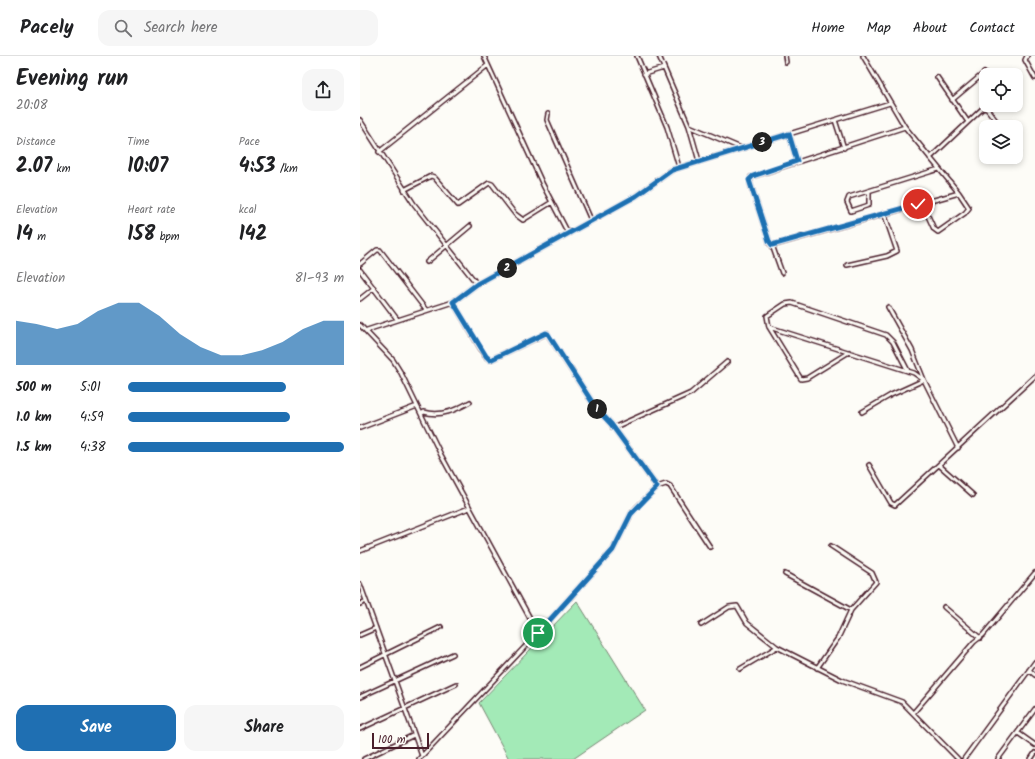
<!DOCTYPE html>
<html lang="en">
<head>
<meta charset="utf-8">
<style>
  :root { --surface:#fff; --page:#f6f6f6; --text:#202124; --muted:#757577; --line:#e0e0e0; --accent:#1f6fb2 }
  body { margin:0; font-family:Kalam,sans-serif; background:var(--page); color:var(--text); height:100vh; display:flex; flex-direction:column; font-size:15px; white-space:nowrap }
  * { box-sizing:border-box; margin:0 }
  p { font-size:13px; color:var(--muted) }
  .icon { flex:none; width:22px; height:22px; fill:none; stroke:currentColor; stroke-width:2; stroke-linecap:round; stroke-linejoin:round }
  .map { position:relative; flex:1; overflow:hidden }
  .sheet { display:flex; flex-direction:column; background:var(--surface); width:360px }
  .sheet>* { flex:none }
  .buttons { position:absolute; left:619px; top:12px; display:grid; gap:8px }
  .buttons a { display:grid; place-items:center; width:44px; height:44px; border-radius:8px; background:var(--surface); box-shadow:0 2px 6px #0003; font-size:20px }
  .scale { position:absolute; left:12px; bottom:10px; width:57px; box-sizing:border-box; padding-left:4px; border:2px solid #4a1f2b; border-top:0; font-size:11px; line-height:14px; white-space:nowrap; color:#4a1f2b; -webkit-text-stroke:3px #fdfcf7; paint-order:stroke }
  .pin { position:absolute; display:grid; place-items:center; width:34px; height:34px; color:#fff; margin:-17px; border:2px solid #fff; border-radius:50%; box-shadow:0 1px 4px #0007 }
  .km { position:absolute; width:20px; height:20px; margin:-10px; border-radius:50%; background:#222; color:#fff; font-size:11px; line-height:20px; text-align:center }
  .round { display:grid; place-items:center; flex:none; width:42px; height:42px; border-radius:12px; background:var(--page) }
  .summary { display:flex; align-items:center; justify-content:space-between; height:68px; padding:0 16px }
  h1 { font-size:22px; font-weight:800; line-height:30px }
  .stats { display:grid; grid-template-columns:repeat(3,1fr); gap:6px; height:68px; padding:4px 16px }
  .stats div { display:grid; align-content:center }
  .stats b { font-size:20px; font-weight:800 }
  .stats small { font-size:11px; font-weight:400 }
  .stats p { font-size:11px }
  .chart { height:112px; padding:8px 16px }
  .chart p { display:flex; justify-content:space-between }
  .chart svg { width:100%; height:72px; margin-top:4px; fill:var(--accent); opacity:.7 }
  .button { display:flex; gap:8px; margin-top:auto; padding:8px 16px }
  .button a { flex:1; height:46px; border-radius:12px; background:var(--accent); color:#fff; font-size:16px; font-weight:800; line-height:46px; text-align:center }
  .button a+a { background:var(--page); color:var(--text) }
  ul { padding:0 16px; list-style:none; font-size:13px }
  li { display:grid; grid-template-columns:64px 48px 1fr; align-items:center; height:30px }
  li i { height:10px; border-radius:5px; background:var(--accent) }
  header { display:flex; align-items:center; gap:24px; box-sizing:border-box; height:56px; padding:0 20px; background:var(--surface); border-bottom:1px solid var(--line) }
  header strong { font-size:19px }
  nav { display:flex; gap:22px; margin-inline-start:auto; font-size:14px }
  .search { width:280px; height:36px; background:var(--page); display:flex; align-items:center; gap:10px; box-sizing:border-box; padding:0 14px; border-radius:12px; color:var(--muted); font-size:15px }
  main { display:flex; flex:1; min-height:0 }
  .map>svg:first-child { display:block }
  .green { fill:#a3eab7; stroke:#768471 }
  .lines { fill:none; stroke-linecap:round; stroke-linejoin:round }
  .minor-casing { stroke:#4a1f2b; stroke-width:6 }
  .minor { stroke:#fdfcf7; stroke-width:3 }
  .route-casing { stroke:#fff; stroke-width:8 }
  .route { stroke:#1f6fb2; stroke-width:5 }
</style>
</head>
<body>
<header>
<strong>Pacely</strong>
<div class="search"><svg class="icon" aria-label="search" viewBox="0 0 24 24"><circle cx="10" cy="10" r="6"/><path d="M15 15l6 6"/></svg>Search here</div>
<nav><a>Home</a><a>Map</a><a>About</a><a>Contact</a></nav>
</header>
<main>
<section class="sheet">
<div class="summary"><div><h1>Evening run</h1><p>20:08</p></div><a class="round"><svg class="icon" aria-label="share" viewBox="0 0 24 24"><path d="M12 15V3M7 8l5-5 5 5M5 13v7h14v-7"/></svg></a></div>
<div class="stats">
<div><p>Distance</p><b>2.07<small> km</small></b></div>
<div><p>Time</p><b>10:07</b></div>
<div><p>Pace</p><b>4:53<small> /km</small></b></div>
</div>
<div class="stats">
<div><p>Elevation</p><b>14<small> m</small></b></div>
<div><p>Heart rate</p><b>158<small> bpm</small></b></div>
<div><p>kcal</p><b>142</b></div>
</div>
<div class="chart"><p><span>Elevation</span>81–93 m</p>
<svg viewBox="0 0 160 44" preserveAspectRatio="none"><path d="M0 44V17L10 19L20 22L30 19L40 11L50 6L60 6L70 14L80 25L90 33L100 38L110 38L120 35L130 30L140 22L150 17L160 17V44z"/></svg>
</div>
<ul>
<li><b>500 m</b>5:01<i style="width:73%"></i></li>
<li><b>1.0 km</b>4:59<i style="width:75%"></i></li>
<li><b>1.5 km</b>4:38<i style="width:100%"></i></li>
</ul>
<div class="button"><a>Save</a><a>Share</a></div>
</section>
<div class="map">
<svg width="675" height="703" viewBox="0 0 675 703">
  <rect width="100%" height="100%" fill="#fdfcf7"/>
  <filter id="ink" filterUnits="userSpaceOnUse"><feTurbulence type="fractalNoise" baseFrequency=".025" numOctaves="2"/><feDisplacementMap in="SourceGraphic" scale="8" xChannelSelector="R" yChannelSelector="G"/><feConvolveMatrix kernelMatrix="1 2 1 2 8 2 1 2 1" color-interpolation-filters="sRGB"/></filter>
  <g filter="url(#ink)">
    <!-- green -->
    <path class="green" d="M217,545L285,654L213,703H149L119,647Z"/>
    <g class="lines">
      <!-- minor casing -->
      <g class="minor-casing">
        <path id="minor" d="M124,0L183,129L208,177
          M277,0L307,71L319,111
          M299,0L329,70L339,105
          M425,0L426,6
          M503,0L545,71L599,137L609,152L605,157L578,176L574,173L562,147
          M667,0L665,4L675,22
          M284,18L304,12
          M577,21L608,66
          M592,44L624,17
          M188,58L187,64L231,164
          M0,64L54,148L117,228
          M475,64L484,92
          M329,70L381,92
          M545,71L391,121L390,127L410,188L414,189L599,137
          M429,78L437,105
          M656,91L659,95
          M19,96L128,9
          M570,102L623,52L627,53L641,71
          M44,134L71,120L74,121L98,149L129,127L132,128L155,158L163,164L192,146
          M509,135V149L491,155L487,146L489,141L579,113
          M412,189L422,217
          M67,206L110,170
          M0,208L17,194H20L66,254
          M487,209L527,200L537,195L524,157
          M0,214L37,263
          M0,243L14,232
          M93,246L117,228L276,140L312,114L530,47
          M0,269L33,304L41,317L81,399L178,577
          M409,271L554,317L564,324L552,294L528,251
          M7,274L93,246L125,300L130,304L187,277L236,352L251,368L297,431
          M489,296L447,322L441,323L409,271L407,260L425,248L432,247L526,279L533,286L548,315
          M502,356L531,339L564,324L598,392
          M61,358L64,356C81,361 96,354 110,346
          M0,372L57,350
          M253,372L331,337L367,306
          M509,409L531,447L535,449L675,320
          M579,409L613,439
          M0,495L109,452
          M425,518L491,554
          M0,528L62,700
          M0,548L6,545
          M584,551L620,582
          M341,569L369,551L377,550L387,567L417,591L482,624L542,646L598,703
          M0,579L16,572
          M0,611L81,571
          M457,612L478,582L491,554L516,526L512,517L471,490
          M380,613L417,591
          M669,614L675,619
          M0,641L93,598
          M554,656L614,586L623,579L675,517
          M0,673L96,628
          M658,677L675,689
          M4,703L54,679
          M59,703L178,577L253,494L271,458L278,450L297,431L306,428L310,430L350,491
          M604,703L675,606
          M638,703L675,653
          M671,703L675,697"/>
      </g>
      <!-- minor -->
      <use href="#minor" class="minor"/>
    </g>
  </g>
  <g class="lines" filter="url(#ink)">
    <!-- route casing -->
    <g class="route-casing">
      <path id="route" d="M178,577L253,494L271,458L297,431L251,368L236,352L188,278L186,277L130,304L126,300L93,246L117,228L276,140L312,114L429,78L437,105L393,120L389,124L409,185L412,189L558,148"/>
    </g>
    <!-- route -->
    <use href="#route" class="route"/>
  </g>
</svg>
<div class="buttons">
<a><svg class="icon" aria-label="locate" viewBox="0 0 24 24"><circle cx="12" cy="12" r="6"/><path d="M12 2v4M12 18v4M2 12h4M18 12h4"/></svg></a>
<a><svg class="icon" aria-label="layers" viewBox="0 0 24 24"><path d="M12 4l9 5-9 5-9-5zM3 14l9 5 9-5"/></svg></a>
</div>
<div class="scale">100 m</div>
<div class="pin" style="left:178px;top:577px;background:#1e9e55"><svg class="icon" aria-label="arrive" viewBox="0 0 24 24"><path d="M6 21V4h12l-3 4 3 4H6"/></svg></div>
<div class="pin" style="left:558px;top:148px;background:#d93025"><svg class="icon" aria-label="check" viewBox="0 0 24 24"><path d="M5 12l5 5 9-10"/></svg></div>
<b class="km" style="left:237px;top:353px">1</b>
<b class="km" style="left:147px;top:212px">2</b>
<b class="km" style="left:402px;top:86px">3</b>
</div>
</main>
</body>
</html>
